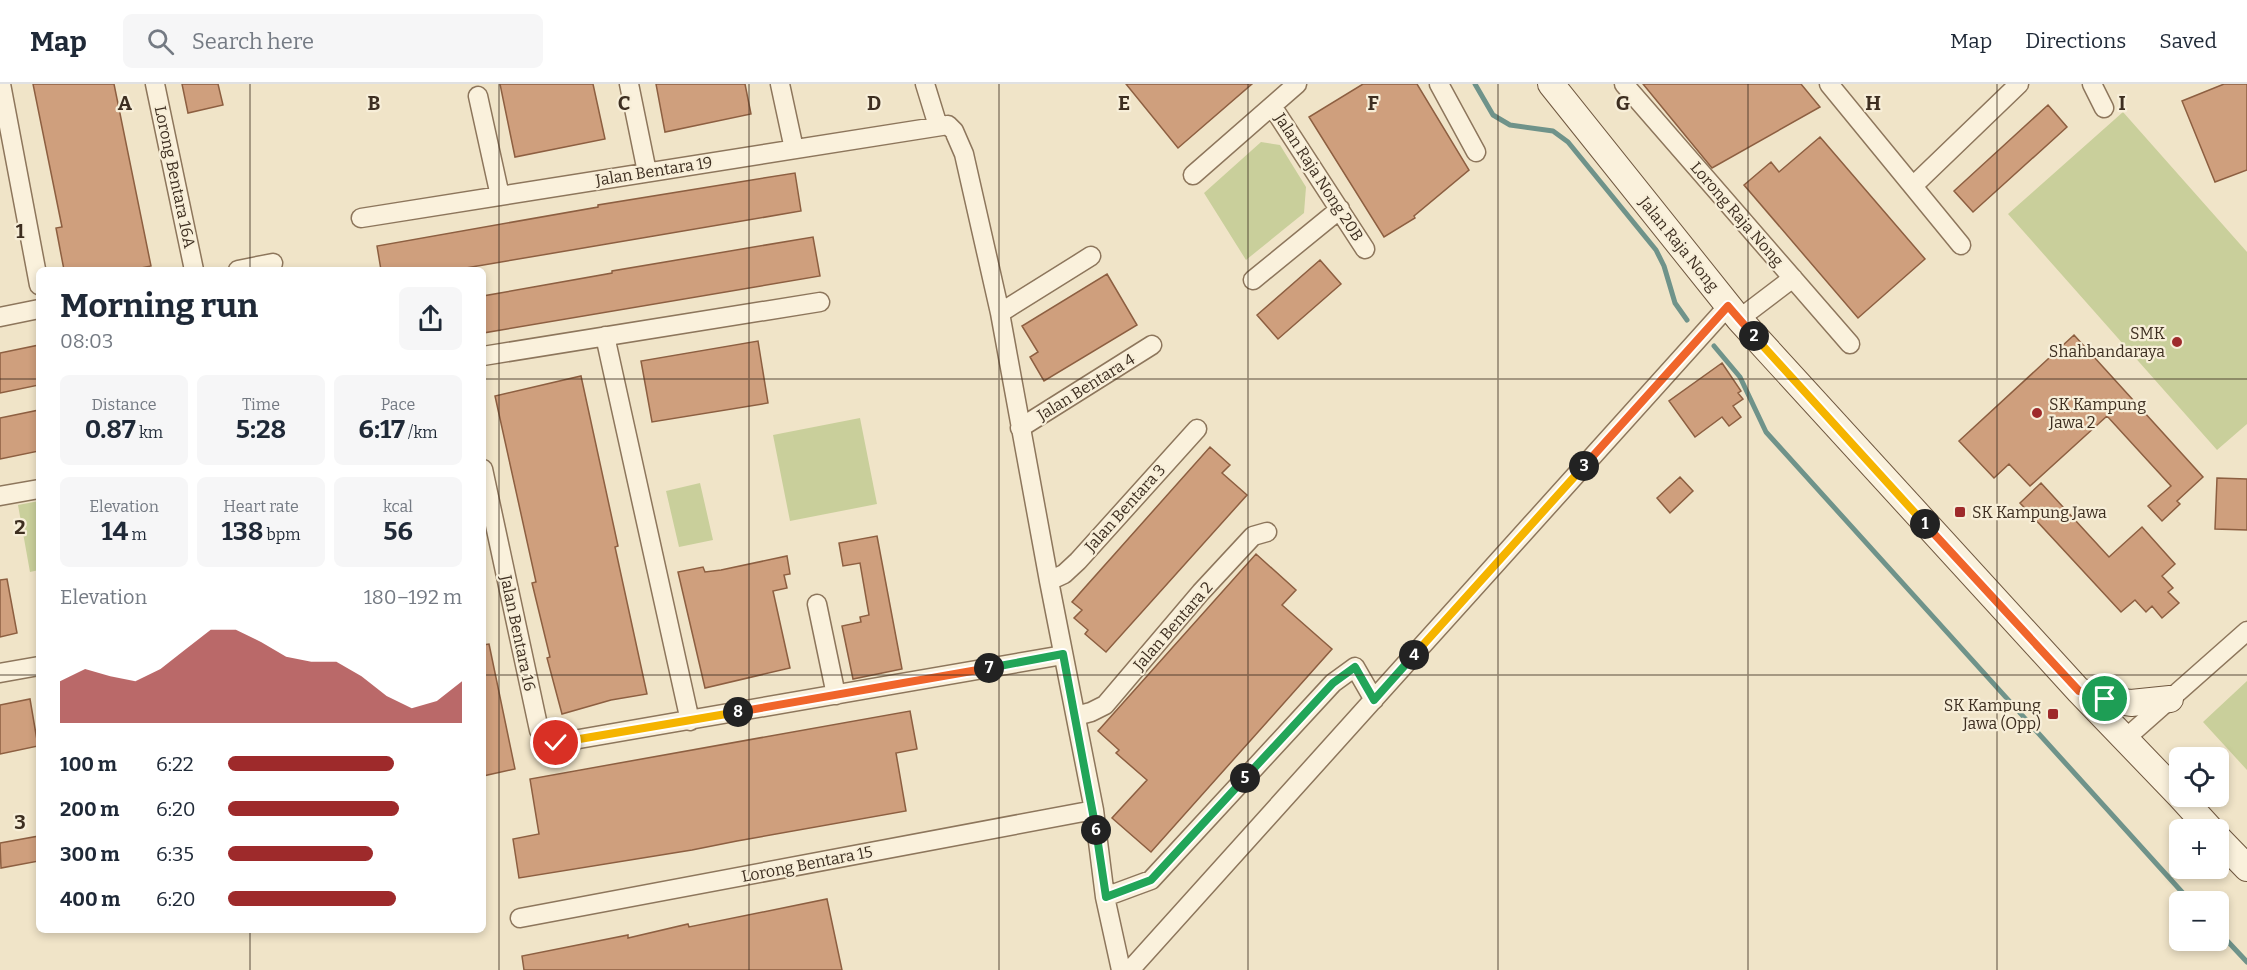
<!DOCTYPE html>
<html lang="en">
<head>
<meta charset="utf-8">
<style>
  :root { --surface:#fff; --page:#f6f6f7; --text:#1f2937; --muted:#747a83; --line:#e0e1e3; --accent:#9e2a2b }
  body { margin:0; font-family:Bitter,serif; background:var(--page); color:var(--text); height:100vh; display:flex; flex-direction:column; font-size:22px; white-space:nowrap }
  * { box-sizing:border-box; margin:0 }
  p { font-size:20px; color:var(--muted) }
  .icon { flex:none; width:33px; height:33px; fill:none; stroke:currentColor; stroke-width:2; stroke-linecap:round; stroke-linejoin:round }
  .map { position:relative; flex:1; overflow:hidden }
  .drawer { position:absolute; left:36px; top:183px; width:450px; height:666px; display:flex; flex-direction:column; background:var(--surface); border-radius:9px; box-shadow:0 3px 9px #0003 }
  .drawer>* { flex:none }
  .tools { position:absolute; left:2169px; top:663px; display:grid; gap:12px }
  .tools a { display:grid; place-items:center; width:60px; height:60px; border-radius:9px; background:var(--surface); box-shadow:0 3px 9px #0003; font-size:30px }
  .pin { position:absolute; display:grid; place-items:center; width:51px; height:51px; color:#fff; margin:-26px; border:3px solid #fff; border-radius:50%; box-shadow:0 2px 6px #0007 }
  .km { position:absolute; width:30px; height:30px; margin:-15px; border-radius:50%; background:#222; color:#fff; font-size:16px; line-height:30px; text-align:center }
  .round { display:grid; place-items:center; flex:none; width:63px; height:63px; border-radius:9px; background:var(--page) }
  .headline { display:flex; align-items:center; justify-content:space-between; height:102px; padding:0 24px }
  h1 { font-size:33px; font-weight:700; line-height:45px }
  .figures { display:grid; grid-template-columns:repeat(3,1fr); gap:9px; height:102px; padding:6px 24px }
  .figures div { display:grid; align-content:center; border-radius:9px; background:var(--page); text-align:center }
  .figures b { font-size:26px; font-weight:700 }
  .figures small { font-size:16px; font-weight:400 }
  .figures p { font-size:16px }
  .chart { height:168px; padding:12px 24px }
  .chart p { display:flex; justify-content:space-between }
  .chart svg { width:100%; height:108px; margin-top:6px; fill:var(--accent); opacity:.7 }
  ul { padding:0 24px; list-style:none; font-size:20px }
  li { display:grid; grid-template-columns:96px 72px 1fr; align-items:center; height:45px }
  li i { height:15px; border-radius:8px; background:var(--accent) }
  header { display:flex; align-items:center; gap:36px; box-sizing:border-box; height:84px; padding:0 30px; background:var(--surface); border-bottom:2px solid var(--line) }
  header strong { font-size:28px }
  nav { display:flex; gap:33px; margin-inline-start:auto; font-size:21px }
  .search { width:420px; height:54px; background:var(--page); display:flex; align-items:center; gap:15px; box-sizing:border-box; padding:0 21px; border-radius:9px; color:var(--muted); font-size:22px }
  .map>svg:first-child { display:block }
  .green { fill:#c9cf9b }
  .lines { fill:none; stroke-linecap:round; stroke-linejoin:round }
  .stream { stroke:#6f938a; stroke-width:5 }
  .building { fill:#cf9f7d; stroke:#8d5f41; stroke-width:1.5 }
  .street-casing { stroke:#8d765c; stroke-width:21 }
  .secondary-casing { stroke:#6f573f; stroke-width:28 }
  .street { stroke:#faf1dc; stroke-width:18 }
  .secondary { stroke:#faf1dc; stroke-width:26 }
  .split-1-casing { stroke:#fff; stroke-width:12 }
  .split-2-casing { stroke:#fff; stroke-width:12 }
  .split-3-casing { stroke:#fff; stroke-width:12 }
  .split-4-casing { stroke:#fff; stroke-width:12 }
  .split-5-casing { stroke:#fff; stroke-width:12 }
  .split-6-casing { stroke:#fff; stroke-width:12 }
  .split-7-casing { stroke:#fff; stroke-width:12 }
  .split-8-casing { stroke:#fff; stroke-width:12 }
  .split-9-casing { stroke:#fff; stroke-width:12 }
  .split-1 { stroke:#f0652b; stroke-width:8 }
  .split-2 { stroke:#f5b400; stroke-width:8 }
  .split-3 { stroke:#f0652b; stroke-width:8 }
  .split-4 { stroke:#f5b400; stroke-width:8 }
  .split-5 { stroke:#22a559; stroke-width:8 }
  .split-6 { stroke:#22a559; stroke-width:8 }
  .split-7 { stroke:#22a559; stroke-width:8 }
  .split-8 { stroke:#f0652b; stroke-width:8 }
  .split-9 { stroke:#f5b400; stroke-width:8 }
  .grid { fill:none; stroke:#3d2e20; stroke-width:1.5; stroke-opacity:0.55 }
  .poi-dot { fill:#9e2a2b; stroke:#f7eed8; stroke-width:2 }
  .labels { text-anchor:middle; dominant-baseline:central; stroke-width:4.5; stroke-linejoin:round; paint-order:stroke }
  .street-label { font-size:16px; fill:#3d2e20; stroke:#f7eed8 }
  .poi-label { font-size:16px; fill:#3d2e20; stroke:#f7eed8; text-anchor:end }
  .grid-label { font-size:20px; text-anchor:middle; font-weight:bold; fill:#3d2e20; stroke:#f7eed8; stroke-width:4.5; stroke-linejoin:round; paint-order:stroke }
</style>
</head>
<body>
<header>
<strong>Map</strong>
<div class="search"><svg class="icon" aria-label="search" viewBox="0 0 24 24"><circle cx="10" cy="10" r="6"/><path d="M15 15l6 6"/></svg>Search here</div>
<nav><a>Map</a><a>Directions</a><a>Saved</a></nav>
</header>
<div class="map">
<svg width="2247" height="886" viewBox="0 0 2247 886">
  <rect width="100%" height="100%" fill="#f0e4c8"/>
  <!-- green -->
  <path class="green" d="M2123,28L2247,168V340L2217,366L2008,130Z
    M1261,58L1280,61L1306,103L1304,129L1246,176L1204,109Z
    M860,334L877,420L790,437L773,351Z
    M700,399L713,456L679,463L666,407Z
    M39,417V486L30,488L18,421Z
    M2247,597V686L2203,638Z"/>
  <g class="lines">
    <!-- stream -->
    <path class="stream" d="M1475,0L1493,31L1510,41L1553,47L1568,58L1656,166L1664,182L1675,219L1687,236
      M1714,262L1740,293L1766,348L2191,818
      M2218,847L2247,878"/>
  </g>
  <!-- building -->
  <path class="building" d="M33,0H114L151,182L131,186H64L56,144L62,143Z
    M182,0H218L223,21L188,29Z
    M500,0H593L605,55L515,73Z
    M656,0H745L751,30L665,48Z
    M1126,0H1252L1178,64Z
    M1363,0H1417L1469,86L1414,132L1415,134L1384,153L1309,33Z
    M1643,0H1801L1820,23L1712,84Z
    M2224,0H2247V86L2215,98L2182,17Z
    M2048,21L2067,43L1973,128L1954,107Z
    M1820,53L1925,175L1858,234L1744,101L1771,78L1779,88Z
    M795,89L801,127L454,186H381L377,162L598,123V121Z
    M813,153L820,192L483,249V212L612,189V187Z
    M1320,176L1341,200L1278,255L1257,231Z
    M1107,190L1137,241L1044,297L1030,273L1038,268L1022,242Z
    M2074,251L2203,393L2177,417L2180,420L2162,437L2148,422L2171,402L2107,332L2030,402L2009,380L1994,394L1959,357Z
    M758,257L768,319L652,338L641,277Z
    M39,261V301L0,309V269Z
    M1722,279L1741,307L1738,309L1743,315L1733,322L1741,333L1729,342L1722,333L1695,353L1669,317Z
    M581,292L618,462L615,463L647,610L611,616L562,630L547,574L550,573L532,499L536,498L495,312Z
    M39,326V367L0,375V334Z
    M1210,363L1230,381L1222,389L1247,411L1106,568L1085,550L1088,546L1074,534L1082,526L1072,518Z
    M1680,393L1693,407L1670,429L1657,414Z
    M2217,394L2247,395V446L2215,445Z
    M2041,399L2109,473L2142,443L2175,480L2162,492L2173,504L2168,508L2179,519L2162,534L2152,522L2146,528L2135,516L2121,528L2020,419Z
    M877,452L902,585L853,595L842,542L861,538L860,533L869,531L860,479L843,482L839,459Z
    M1256,470L1296,506L1282,521L1332,565L1151,768L1112,734L1147,696L1116,669L1119,666L1098,647Z
    M787,472L790,490L784,491L787,504L773,507L790,584L705,604L678,488L703,483L705,488L721,486Z
    M7,495L17,549L0,553V496Z
    M489,560L515,685L483,692V561Z
    M30,615L38,662L0,670V621Z
    M910,627L917,665L896,669L906,727L737,757L692,766L519,794L513,755L539,750L530,695Z
    M39,752V777L1,784L0,759Z
    M827,815L842,886H524L522,872L628,851V854L688,840L689,843Z"/>
  <g class="lines">
    <!-- street casing -->
    <g class="street-casing">
      <path id="street" d="M1,0L39,201
        M155,0L194,186
        M629,0L647,88
        M780,0L794,65
        M925,0L938,42
        M1439,0L1476,68
        M1624,0L1850,260
        M1829,0L1961,161
        M2092,0L2104,24
        M478,12L500,112
        M1272,22L1365,165
        M1193,91L1297,0
        M1913,102L2019,0
        M361,134L948,41L954,47L964,70L1000,229L1049,497L1094,726L1105,813L1121,886
        M238,186L273,179
        M1253,196L1340,125
        M1000,229L1091,172
        M0,233L39,225
        M1739,235L1793,194
        M605,252L690,637
        M483,272L820,218
        M1020,344L1152,261
        M483,385L539,646L545,655L556,659L1063,571
        M0,412L39,405
        M1049,497L1064,490L1078,477L1197,345
        M817,520L836,611
        M0,589L39,582
        M1076,632L1091,628L1105,621L1201,508L1253,452L1267,448
        M2126,654L2247,547
        M1105,813L1151,796L1333,599L1355,583L1374,616
        M520,834L1094,726
        M1130,886L1728,222"/>
    </g>
    <!-- secondary casing -->
    <g class="secondary-casing">
      <path id="secondary" d="M1551,0L1739,235L2079,607L2180,712
        M2079,607L2105,615L2131,619L2170,615
        M2180,712L2211,746
        M2218,754L2247,784"/>
    </g>
    <!-- street -->
    <use href="#street" class="street"/>
    <!-- secondary -->
    <use href="#secondary" class="secondary"/>
  </g>
  <g class="lines">
    <!-- split-1 casing -->
    <g class="split-1-casing">
      <path id="split-1" d="M1925,440L2079,607L2105,615"/>
    </g>
    <!-- split-2 casing -->
    <g class="split-2-casing">
      <path id="split-2" d="M1754,252L1925,440"/>
    </g>
    <!-- split-3 casing -->
    <g class="split-3-casing">
      <path id="split-3" d="M1584,382L1728,222L1754,252"/>
    </g>
    <!-- split-4 casing -->
    <g class="split-4-casing">
      <path id="split-4" d="M1414,571L1584,382"/>
    </g>
    <!-- split-5 casing -->
    <g class="split-5-casing">
      <path id="split-5" d="M1245,694L1333,599L1355,583L1374,616L1414,571"/>
    </g>
    <!-- split-6 casing -->
    <g class="split-6-casing">
      <path id="split-6" d="M1096,746L1106,813L1151,796L1245,694"/>
    </g>
    <!-- split-7 casing -->
    <g class="split-7-casing">
      <path id="split-7" d="M989,584L1063,570L1096,746"/>
    </g>
    <!-- split-8 casing -->
    <g class="split-8-casing">
      <path id="split-8" d="M738,628L989,584"/>
    </g>
    <!-- split-9 casing -->
    <g class="split-9-casing">
      <path id="split-9" d="M556,659L738,628"/>
    </g>
    <!-- split-1 -->
    <use href="#split-1" class="split-1"/>
    <!-- split-2 -->
    <use href="#split-2" class="split-2"/>
    <!-- split-3 -->
    <use href="#split-3" class="split-3"/>
    <!-- split-4 -->
    <use href="#split-4" class="split-4"/>
    <!-- split-5 -->
    <use href="#split-5" class="split-5"/>
    <!-- split-6 -->
    <use href="#split-6" class="split-6"/>
    <!-- split-7 -->
    <use href="#split-7" class="split-7"/>
    <!-- split-8 -->
    <use href="#split-8" class="split-8"/>
    <!-- split-9 -->
    <use href="#split-9" class="split-9"/>
  </g>
  <!-- grid -->
  <path class="grid" d="M250,0V186M499,0V886M749,0V886M999,0V886M1248,0V886M1498,0V886M1748,0V886M1997,0V886M0,295H39M483,295H2247M0,591H39M483,591H2247M250,846V886"/>
  <!-- markers -->
  <g class="poi-dot">
    <circle cx="2177" cy="258" r="6"/>
    <circle cx="2037" cy="329" r="6"/>
    <rect x="1954" y="422" width="12" height="12" rx="3"/>
    <rect x="2047" y="624" width="12" height="12" rx="3"/>
  </g>
  <g class="labels">
    <!-- street labels -->
    <g class="street-label">
      <text transform="translate(654 87) rotate(-9)">Jalan Bentara 19</text>
      <text transform="translate(175 93) rotate(78)">Lorong Bentara 16A</text>
      <text transform="translate(1319 93) rotate(57)">Jalan Raja Nong 20B</text>
      <text transform="translate(1737 130) rotate(49)">Lorong Raja Nong</text>
      <text transform="translate(1679 160) rotate(51)">Jalan Raja Nong</text>
      <text transform="translate(1086 303) rotate(-32)">Jalan Bentara 4</text>
      <text transform="translate(1125 424) rotate(-48)">Jalan Bentara 3</text>
      <text transform="translate(1173 542) rotate(-49)">Jalan Bentara 2</text>
      <text transform="translate(518 549) rotate(78)">Jalan Bentara 16</text>
      <text transform="translate(807 780) rotate(-11)">Lorong Bentara 15</text>
    </g>
    <!-- poi labels -->
    <g class="poi-label">
      <text x="2165" y="249">SMK<tspan x="2165" dy="18">Shahbandaraya</tspan></text>
      <text x="2049" y="320" text-anchor="start">SK Kampung<tspan x="2049" dy="18">Jawa 2</tspan></text>
      <text x="1972" y="428" text-anchor="start">SK Kampung Jawa</text>
      <text x="2041" y="621">SK Kampung<tspan x="2041" dy="18">Jawa (Opp)</tspan></text>
    </g>
  </g>
  <g class="grid-label">
    <text x="125" y="26">A</text>
    <text x="374" y="26">B</text>
    <text x="624" y="26">C</text>
    <text x="874" y="26">D</text>
    <text x="1124" y="26">E</text>
    <text x="1373" y="26">F</text>
    <text x="1623" y="26">G</text>
    <text x="1873" y="26">H</text>
    <text x="2122" y="26">I</text>
    <text x="20" y="154">1</text>
    <text x="20" y="450">2</text>
    <text x="20" y="745">3</text>
  </g>
</svg>
<div class="tools">
<a><svg class="icon" aria-label="locate" viewBox="0 0 24 24"><circle cx="12" cy="12" r="6"/><path d="M12 2v4M12 18v4M2 12h4M18 12h4"/></svg></a>
<a>+</a>
<a>−</a>
</div>
<div class="pin" style="left:2105px;top:615px;background:#1e9e55"><svg class="icon" aria-label="arrive" viewBox="0 0 24 24"><path d="M6 21V4h12l-3 4 3 4H6"/></svg></div>
<div class="pin" style="left:556px;top:659px;background:#d93025"><svg class="icon" aria-label="check" viewBox="0 0 24 24"><path d="M5 12l5 5 9-10"/></svg></div>
<b class="km" style="left:1925px;top:440px">1</b>
<b class="km" style="left:1754px;top:252px">2</b>
<b class="km" style="left:1584px;top:382px">3</b>
<b class="km" style="left:1414px;top:571px">4</b>
<b class="km" style="left:1245px;top:694px">5</b>
<b class="km" style="left:1096px;top:746px">6</b>
<b class="km" style="left:989px;top:584px">7</b>
<b class="km" style="left:738px;top:628px">8</b>
<section class="drawer">
<div class="headline"><div><h1>Morning run</h1><p>08:03</p></div><a class="round"><svg class="icon" aria-label="share" viewBox="0 0 24 24"><path d="M12 15V3M7 8l5-5 5 5M5 13v7h14v-7"/></svg></a></div>
<div class="figures">
<div><p>Distance</p><b>0.87<small> km</small></b></div>
<div><p>Time</p><b>5:28</b></div>
<div><p>Pace</p><b>6:17<small> /km</small></b></div>
</div>
<div class="figures">
<div><p>Elevation</p><b>14<small> m</small></b></div>
<div><p>Heart rate</p><b>138<small> bpm</small></b></div>
<div><p>kcal</p><b>56</b></div>
</div>
<div class="chart"><p><span>Elevation</span>180–192 m</p>
<svg viewBox="0 0 160 44" preserveAspectRatio="none"><path d="M0 44V27L10 22L20 25L30 27L40 22L50 14L60 6L70 6L80 11L90 17L100 19L110 19L120 25L130 33L140 38L150 35L160 27V44z"/></svg>
</div>
<ul>
<li><b>100 m</b>6:22<i style="width:71%"></i></li>
<li><b>200 m</b>6:20<i style="width:73%"></i></li>
<li><b>300 m</b>6:35<i style="width:62%"></i></li>
<li><b>400 m</b>6:20<i style="width:72%"></i></li>
</ul>
</section>
</div>
</body>
</html>
